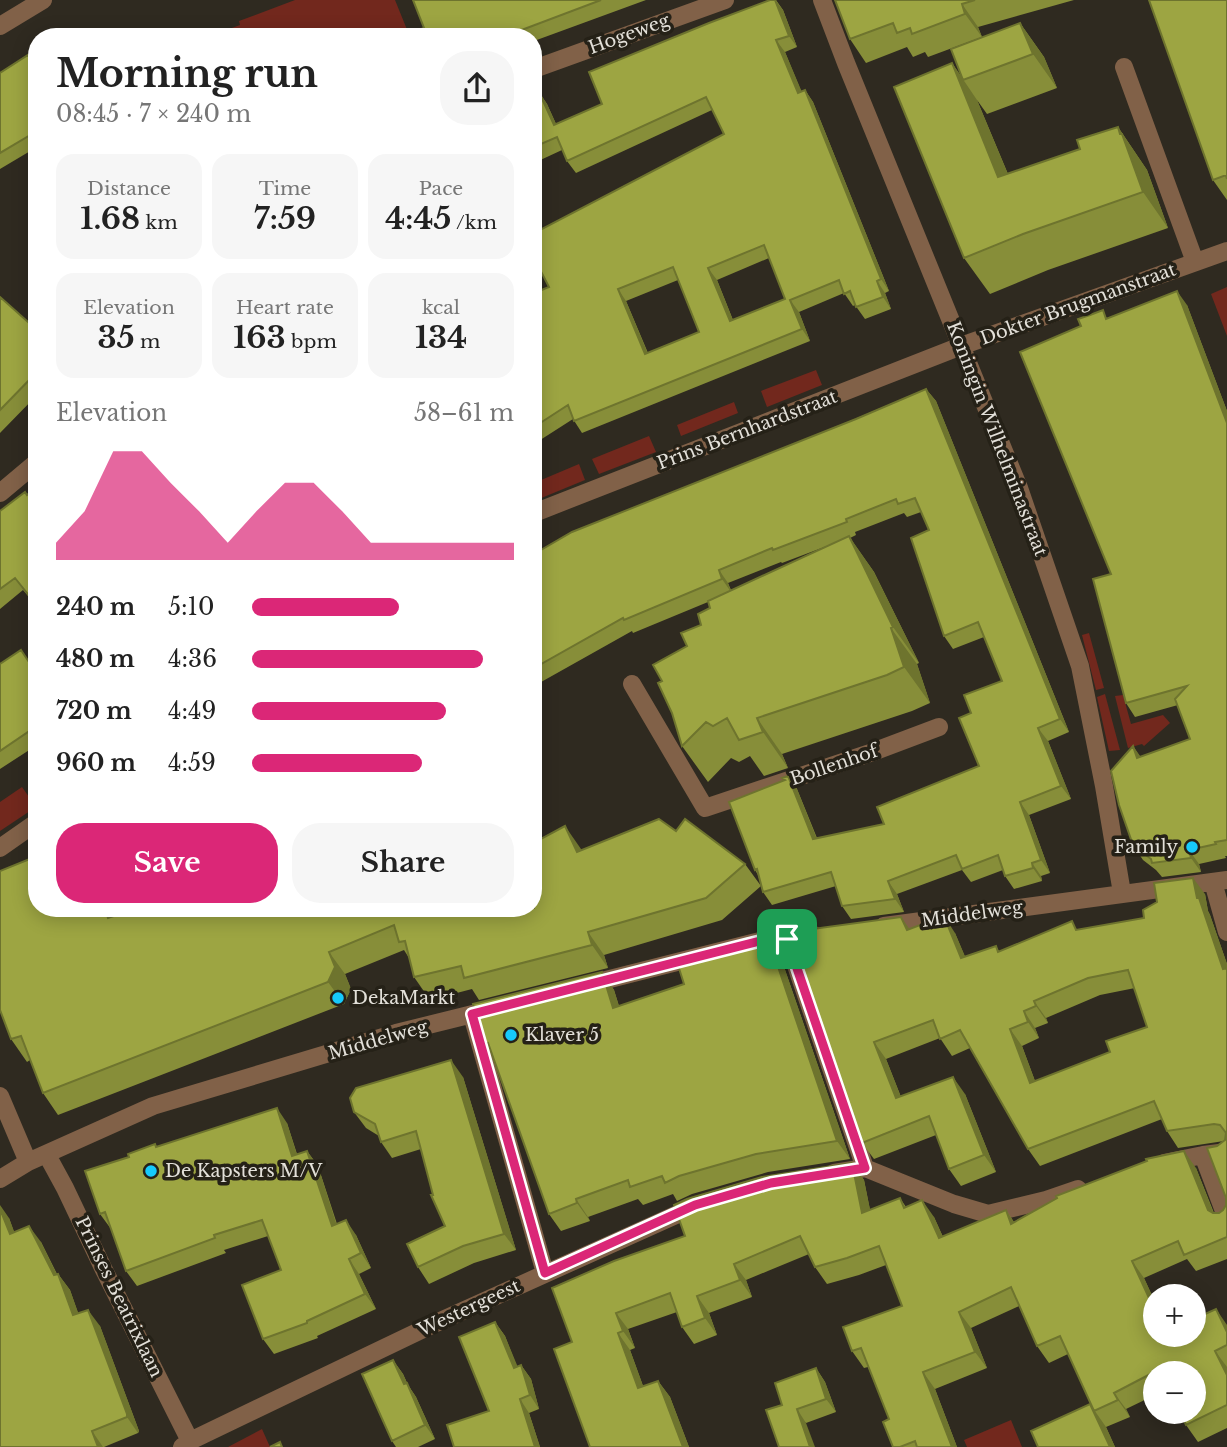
<!DOCTYPE html>
<html lang="en">
<head>
<meta charset="utf-8">
<style>
  :root { --surface:#fff; --page:#f6f6f6; --text:#222; --muted:#767676; --accent:#db2777 }
  body { margin:0; font-family:"Libre Baskerville",serif; background:var(--page); color:var(--text); height:100vh; display:flex; flex-direction:column; font-size:26px; white-space:nowrap }
  * { box-sizing:border-box; margin:0 }
  p { font-size:23px; color:var(--muted) }
  .icon { flex:none; width:38px; height:38px; fill:none; stroke:currentColor; stroke-width:2; stroke-linecap:round; stroke-linejoin:round }
  .map { position:relative; flex:1; overflow:hidden }
  .side { position:absolute; left:28px; top:28px; width:514px; height:889px; display:flex; flex-direction:column; background:var(--surface); border-radius:28px; box-shadow:0 4px 18px #0003 }
  .side>* { flex:none }
  .fabs { position:absolute; left:1143px; top:1284px; display:grid; gap:14px }
  .fabs a { display:grid; place-items:center; width:63px; height:63px; border-radius:50%; background:var(--surface); box-shadow:0 4px 18px #0003; font-size:35px }
  .pin { position:absolute; display:grid; place-items:center; width:60px; height:60px; color:#fff; margin:-30px; border-radius:14px; box-shadow:0 4px 10px #0006 }
  .round { display:grid; place-items:center; flex:none; width:74px; height:74px; border-radius:28px; background:var(--page) }
  .summary { display:flex; align-items:center; justify-content:space-between; height:119px; padding:0 28px }
  h1 { font-size:38px; font-weight:800; line-height:52px }
  .stats { display:grid; grid-template-columns:repeat(3,1fr); gap:10px; height:119px; padding:7px 28px }
  .stats div { display:grid; align-content:center; border-radius:18px; background:var(--page); text-align:center }
  .stats b { font-size:30px; font-weight:800 }
  .stats small { font-size:19px; font-weight:400 }
  .stats p { font-size:19px }
  .chart { height:196px; padding:14px 28px }
  .chart p { display:flex; justify-content:space-between }
  .chart svg { width:100%; height:126px; margin-top:7px; fill:var(--accent); opacity:.7 }
  .action { display:flex; gap:14px; margin-top:auto; padding:14px 28px }
  .action a { flex:1; height:80px; border-radius:28px; background:var(--accent); color:#fff; font-size:28px; font-weight:800; line-height:80px; text-align:center }
  .action a+a { background:var(--page); color:var(--text) }
  ul { padding:0 28px; list-style:none; font-size:23px }
  li { display:grid; grid-template-columns:112px 84px 1fr; align-items:center; height:52px }
  li i { height:18px; border-radius:9px; background:var(--accent) }
  .map>svg:first-child { display:block }
  .green { fill:#72281d }
  .lines { fill:none; stroke-linecap:round; stroke-linejoin:round }
  .minor { stroke:#816148; stroke-width:18 }
  .wall { fill:#878e39; fill-rule:evenodd }
  .shaded-wall { fill:#6e742e }
  .building { fill:#9da542; stroke:#6e742e; stroke-width:2; fill-rule:evenodd }
  .route-casing { stroke:#fff; stroke-width:14 }
  .route { stroke:#db2777; stroke-width:9 }
  .poi-dot { fill:#16cafb; stroke:#252117; stroke-width:2.5 }
  .labels { text-anchor:middle; dominant-baseline:central; stroke-width:7; stroke-linejoin:round; paint-order:stroke }
  .street-label { font-size:18px; fill:#e3e0d9; stroke:#252117 }
  .poi-label { font-size:18px; fill:#e3e0d9; stroke:#252117; text-anchor:start }
</style>
</head>
<body>
<div class="map">
<svg width="1227" height="1447" viewBox="0 0 1227 1447">
  <rect width="100%" height="100%" fill="#2f2a20"/>
  <!-- green -->
  <path class="green" d="M295,0H395L410,37H232L229,29L240,25L239,21Z
    M1227,287V336L1211,294Z
    M816,370L822,385L767,407L761,391Z
    M734,402L738,413L681,436L677,425Z
    M649,436L656,452L599,474L592,459Z
    M579,464L585,480L534,501V483Z
    M1089,633L1104,688L1096,690L1082,635Z
    M1105,694L1120,750L1109,751L1097,697Z
    M1123,695L1131,724L1163,715L1170,723L1144,746L1142,744L1128,748L1115,696Z
    M22,787L36,807L0,831V802Z
    M1011,1420L1022,1447H967L964,1440Z
    M262,1429L270,1447H228Z"/>
  <g class="lines">
    <!-- minor -->
    <path class="minor" d="M822,0L846,63L1019,488L1080,666L1104,786L1122,893
      M0,26L43,0
      M1124,67L1195,262
      M534,69L725,0
      M0,493L37,462
      M534,513L961,346L1227,251
      M632,684L705,808L870,753L939,727
      M0,848L37,822
      M1213,882L1227,932
      M884,926L1227,880
      M787,939L865,1168
      M586,985L760,941L814,935
      M472,1015L545,1273
      M0,1096L28,1162
      M47,1155L65,1188L104,1270L190,1441
      M1203,1155L1227,1219
      M1164,1163L1203,1155L1227,1152
      M834,1173L865,1168L954,1204L988,1214L1046,1200L1078,1189
      M0,1179L28,1162L153,1106L396,1033L497,1008
      M182,1447L190,1441L436,1323L698,1205"/>
  </g>
  <!-- wall -->
  <path class="wall" d="M413,0H646L534,41V37H412L424,28Z
    M770,0H776L783,10L797,47L785,52L801,91L805,90L813,102L889,291L885,293L891,309L865,319L855,305L853,306L844,293L799,312L810,341L582,433L573,419L534,444V293L549,287L724,134L712,110L576,173L567,161L562,150L534,163V94L539,92L547,104L556,124L602,104ZM769,258L785,299L733,320L717,280ZM678,280L699,332L648,353L626,301Z
    M835,0H1074L978,27L982,37L928,57L925,52L913,57L907,47L866,63L850,39Z
    M1227,0V200L1213,180Z
    M1020,23L1044,57L1057,88L987,114L977,100L1008,174L1080,149L1118,127L1147,170L1168,228L1048,270L990,294L964,258L952,63L963,79Z
    M37,68V147L0,169V73Z
    M0,297L37,330V395L0,433Z
    M1187,305L1227,411V856H1225L1226,858L1199,864L1201,872L1162,877L1156,870L1143,860L1133,845V746L1140,757L1190,739L1178,705L1135,717L1126,703L1111,574L1109,318Z
    M926,389L936,401L1069,732L1048,741L1071,799L1029,815L1050,873L1041,876L1042,881L1014,889L1005,876L1003,870L971,882L962,870L897,894L904,912L851,919L842,906L836,886L772,905L763,892L758,875L755,870L784,780L782,778L788,776L797,789L817,838L884,824L979,766L971,713L1002,681L984,637L953,649L944,636L929,530L921,512L907,517L904,513L855,532L856,535L850,538L874,572L919,663L917,664L930,703L912,711L782,754L788,768L764,776L750,756L739,762L731,758L708,782L682,746L662,681L687,646L701,625L710,608L708,602L633,633L632,631L534,686V554ZM827,546L731,590L728,583L781,562L782,563Z
    M37,488V607L23,590L0,609V511L27,495Z
    M0,664L33,668L37,666V745L0,769Z
    M676,831L745,864L761,886L722,920L604,955L608,968L479,1000L472,989L430,1000L414,977L409,958L404,950L345,974L351,989L344,1004L58,1115L43,1093L30,1060L27,1062L11,1039L37,908H113L115,915L534,908L539,835L542,839L582,850Z
    M1205,894L1208,911L1210,915L1227,964V1259L1196,1271L1187,1259L1144,1278L1155,1302V1335L1197,1318L1227,1325V1428L1198,1442L1186,1425L1194,1374H1155V1395L1126,1409L1130,1417L1106,1427L1115,1447H1038L1093,1408L1068,1354L1049,1363L1037,1346L1019,1306L971,1328L987,1368L935,1389L957,1447H893L889,1419L868,1367L864,1368L852,1351L902,1306L886,1265L859,1275L827,1284L815,1267L809,1254L746,1280L752,1297L709,1313L717,1335L694,1344L682,1327L677,1312L628,1329L635,1348L630,1350L643,1386L658,1381L670,1397L689,1447H590L572,1342L685,1236L852,1163L864,1180L870,1210L900,1198L906,1207L934,1217L943,1237L1006,1210L1014,1222L1196,1168L1214,1213H1219L1223,1210L1226,1205L1217,1146L1224,1141L1178,1148L1167,1131L1162,1119L1040,1166L1028,1149L970,1048L952,1056L940,1038L886,1059L901,1097L965,1094L996,1172L961,1186L949,1169L936,1135L874,1159L862,1143L790,932L910,929L955,933L965,957L996,946L999,951L1078,930L1144,918ZM1135,988L1147,1027L1110,1052L1035,1081L1022,1046L1039,1038L1035,1028L1048,1023L1046,1018L1100,995Z
    M705,953L708,958L782,961L850,1159L768,1172L692,1194L677,1201L673,1194L643,1205L638,1199L588,1217L590,1221L561,1231L549,1214L492,1054L485,1044L602,972L614,990L619,1006L684,984Z
    M463,1077L516,1250L474,1263L429,1284L418,1267L445,1226L433,1195L421,1149L392,1158L381,1142L379,1136L366,1128L354,1112Z
    M287,1123L297,1154L307,1151L318,1166L337,1224L356,1235L371,1268L359,1274L376,1309L317,1336L318,1338L274,1354L263,1339L281,1270L268,1236L224,1250L226,1253L137,1286L126,1271L111,1229L100,1214L129,1157L155,1144L157,1147Z
    M9,1218L14,1232L41,1242L57,1274H58L70,1290L78,1313L100,1326L139,1431L138,1433L104,1447H0Z
    M495,1322L505,1336L517,1367L521,1365L531,1379L539,1409L529,1413L540,1447H454L489,1411Z
    M393,1360L403,1374L408,1385L416,1397L435,1439L418,1447H396L392,1441Z
    M816,1368L825,1382L836,1412L806,1423L782,1405Z"/>
  <!-- shaded-wall -->
  <path class="shaded-wall" d="M775,0L783,10L797,47L789,36Z
    M962,4L978,27L982,37L965,14Z
    M1020,23L1044,57L1057,88L1033,54Z
    M776,40L785,52L807,104L798,93Z
    M952,63L977,100L1024,213L998,177Z
    M805,90L813,102L889,291L881,279Z
    M539,92L547,104L562,137L554,125Z
    M1118,127L1147,170L1168,228L1143,192Z
    M708,268L717,280L738,333L730,321Z
    M877,281L885,293L891,309L883,297Z
    M618,289L626,301L653,366L645,354Z
    M1177,291L1187,305L1227,411V423Z
    M790,300L799,312L810,341L802,329Z
    M926,389L936,401L1069,732L1060,719Z
    M849,536L874,572L919,663L893,627Z
    M719,570L728,583L731,592L722,579Z
    M891,628L917,664L930,703L904,667Z
    M757,718L782,754L788,768L763,732Z
    M1038,728L1048,741L1071,799L1061,786Z
    M1133,746L1143,760L1137,758Z
    M788,776L797,789L822,852L813,839Z
    M1020,802L1029,815L1050,873L1041,860Z
    M565,826L581,849L593,875L577,852Z
    M1189,850L1199,864L1201,872L1191,858Z
    M1032,863L1041,876L1042,881L1033,868Z
    M1193,878L1205,894L1208,911L1210,915L1227,964V975L1223,969L1197,898Z
    M888,881L897,894L904,912L895,899Z
    M105,908H113L124,940L108,918Z
    M944,916L955,933L973,975L961,958Z
    M901,917L913,934L907,930Z
    M588,932L604,955L608,968L592,945Z
    M770,943L782,961L850,1159L837,1141Z
    M329,952L345,974L351,989L344,1004L328,982Z
    M602,972L614,990L625,1026L613,1008Z
    M1034,1001L1046,1018L1048,1023L1036,1006Z
    M1024,1011L1035,1028L1039,1038L1028,1022Z
    M1010,1029L1022,1046L1042,1100L1030,1083Z
    M874,1042L886,1059L908,1115L896,1098Z
    M451,1060L463,1077L516,1250L504,1234Z
    M953,1077L965,1094L996,1172L984,1155Z
    M277,1108L287,1123L302,1171L292,1156Z
    M307,1151L318,1166L342,1242L332,1226Z
    M1184,1151L1196,1168L1219,1227L1208,1210Z
    M852,1163L864,1180L874,1229L862,1213Z
    M576,1199L588,1217L590,1221L577,1203Z
    M922,1200L934,1217L951,1255L939,1238Z
    M0,1205L9,1218L21,1250L10,1234L0,1209Z
    M1006,1210L1017,1227L1011,1224Z
    M346,1220L356,1235L371,1268L361,1253Z
    M29,1226L41,1242L62,1285L58,1274L70,1290L85,1332L73,1315Z
    M349,1259L359,1274L376,1309L365,1294Z
    M1132,1261L1144,1278L1155,1302V1311Z
    M734,1264L746,1280L752,1297L740,1280Z
    M697,1296L709,1313L717,1335L705,1318Z
    M1216,1309L1227,1325V1332Z
    M88,1310L100,1326L139,1431L138,1433L127,1417Z
    M959,1312L971,1328L987,1368L975,1352Z
    M616,1313L628,1329L635,1348L623,1331Z
    M495,1322L505,1336L524,1382L514,1368Z
    M618,1333L630,1350L650,1405L638,1388Z
    M1215,1351L1227,1367V1375Z
    M393,1360L403,1374L408,1385L416,1397L435,1439L425,1425L404,1384Z
    M521,1365L531,1379L539,1409L530,1395Z
    M816,1368L825,1382L836,1412L826,1399Z
    M923,1372L935,1389L957,1447H952Z
    M658,1381L670,1397L689,1447H683Z
    M1114,1393L1126,1409L1130,1417L1118,1400Z
    M520,1399L529,1413L540,1447H535Z
    M1090,1404L1106,1427L1115,1447H1110Z
    M797,1409L806,1423L815,1447H810Z
    M92,1431L103,1447H98Z"/>
  <!-- building -->
  <path class="building" d="M413,0H601L503,37H412L411,33L424,28Z
    M770,0H775L789,36L776,40L798,93L805,90L881,279L877,281L883,297L856,307L850,291L844,294L839,280L790,300L802,329L574,421L568,405L534,427V293L549,287L534,258V233L724,134L706,97L567,161L557,137L534,147V94L539,92L554,125L602,104L589,72L709,23ZM764,245L785,299L730,321L708,268ZM673,267L699,332L645,354L618,289Z
    M835,0H975L962,4L965,14L912,34L910,28L897,33L893,23L850,39Z
    M1149,0H1227V179L1226,175L1213,180Z
    M1020,23L1033,54L963,80L951,49Z
    M28,55L37,69V131L0,153V73Z
    M952,63L998,177L1080,149L1077,140L1118,127L1120,134H1122L1143,192L1023,234L964,258L894,87Z
    M1177,291L1227,423V840L1215,842L1216,844L1189,850L1191,858L1152,863L1151,859L1133,845L1119,805L1111,771L1133,746L1137,758L1190,739L1175,699L1187,686L1126,703L1093,579L1111,574L1020,352L1081,326L1078,319L1090,315L1103,310L1106,319Z
    M0,297L37,330V372L0,410Z
    M926,389L1060,719L1038,728L1061,786L1020,802L1041,860L1032,863L1033,868L1005,876L998,855L962,869L956,855L888,881L895,899L842,906L831,872L763,892L757,869L755,870L729,802L785,780L782,778L788,776L813,839L884,824L877,807L979,766L959,718L971,713L964,695L1002,681L978,622L944,636L911,538L929,530L915,498L898,504L896,499L846,519L847,522L773,550L772,548L719,570L722,579L624,620L623,618L534,668V554L572,532L856,419Z
    M37,488V547L35,548L37,550V594L31,598L15,578L0,589V511L25,492L27,495Z
    M849,536L893,627L891,628L904,667L887,675L757,718L763,732L739,740L727,718L713,726L706,722L682,746L672,713L658,683L662,681L653,665L687,646L681,633L701,625L698,614L710,608L708,601Z
    M21,650L33,668L37,666V731L33,733L31,730L0,751V664Z
    M659,819L676,831L685,819L745,864L706,898L588,932L592,945L464,978L461,966L414,977L405,941L399,942L394,925L329,952L335,967L328,982L43,1093L21,1036L11,1039L0,1010V871L37,856V908H105L108,918L137,908H534V837L539,835L541,839L565,826L577,852Z
    M1193,878L1197,898H1199L1223,969L1227,968V1237L1184,1255L1178,1241L1132,1261L1155,1311V1335H1194V1319L1216,1309L1227,1332V1345L1215,1351L1227,1375V1405L1186,1425L1180,1412H1194V1374H1162L1160,1369L1114,1393L1118,1400L1094,1411L1060,1336L1037,1346L1011,1287L959,1312L975,1352L923,1372L952,1447H917L915,1441L900,1447H893L883,1422L889,1419L861,1348L852,1351L843,1327L902,1306L879,1246L847,1258L815,1267L800,1236L734,1264L740,1280L697,1296L705,1318L682,1327L670,1293L616,1313L623,1331L618,1333L638,1388L658,1381L683,1447H590L554,1349L572,1342L552,1288L614,1261L685,1236L674,1205L687,1199L762,1177L852,1163L862,1213L900,1198L904,1208L922,1200L939,1238L1006,1210L1011,1224L1057,1198L1056,1196L1147,1161L1146,1159L1184,1151L1208,1210L1213,1213H1219L1223,1210L1226,1205V1198L1207,1148L1217,1146L1225,1140L1226,1133L1220,1125L1214,1124L1167,1131L1154,1101L1028,1149L960,1030L940,1039L933,1020L874,1042L896,1098L953,1077L984,1155L949,1169L929,1116L862,1143L790,932L901,917L907,930L944,916L961,958L996,946L998,952L1072,921L1076,930L1144,918L1143,910L1157,902L1154,883ZM1128,970L1147,1027L1106,1041L1110,1052L1030,1083L1010,1029L1028,1022L1024,1011L1036,1006L1034,1001L1088,978Z
    M770,943L837,1141L756,1154L679,1176L665,1183L662,1176L630,1187L628,1180L576,1199L577,1203L549,1214L488,1043L485,1044L473,1004L602,972L613,1008L684,984L677,962L705,953L706,958Z
    M451,1060L504,1234L463,1246L418,1267L407,1244L445,1226L431,1195H433L416,1131L381,1142L375,1124L354,1112L350,1098L356,1088Z
    M277,1108L292,1156L307,1151L332,1226L346,1220L361,1253L349,1259L365,1294L307,1321V1323L263,1339L242,1285L281,1270L262,1220L214,1235L215,1238L126,1271L105,1212L100,1214L85,1171L129,1157L128,1154L155,1144L156,1147Z
    M0,1209L10,1234L29,1226L54,1275L58,1274L73,1315L88,1310L127,1414V1417L92,1431L98,1447H0Z
    M495,1322L514,1368L521,1365L530,1395L520,1399L535,1447H454L447,1425L489,1411L459,1337Z
    M393,1360L404,1384L407,1383L425,1425L392,1441L362,1374Z
    M816,1368L826,1399L797,1409L810,1447H779L766,1410L782,1405L775,1383Z
    M1090,1404L1110,1447H1038L1031,1431Z
    M280,1442L282,1447H270Z"/>
  <g class="lines">
    <!-- route casing -->
    <g class="route-casing">
      <path id="route" d="M787,939L865,1168L771,1183L695,1205L545,1273L472,1014L760,941Z"/>
    </g>
    <!-- route -->
    <use href="#route" class="route"/>
  </g>
  <!-- markers -->
  <g class="poi-dot">
    <circle cx="1192" cy="847" r="7"/>
    <circle cx="338" cy="998" r="7"/>
    <circle cx="511" cy="1035" r="7"/>
    <circle cx="151" cy="1171" r="7"/>
  </g>
  <g class="labels">
    <!-- street labels -->
    <g class="street-label">
      <text transform="translate(629 34) rotate(-20)">Hogeweg</text>
      <text transform="translate(1078 304) rotate(-20)">Dokter Brugmanstraat</text>
      <text transform="translate(747 430) rotate(-21)">Prins Bernhardstraat</text>
      <text transform="translate(997 439) rotate(69)">Koningin Wilhelminastraat</text>
      <text transform="translate(834 765) rotate(-19)">Bollenhof</text>
      <text transform="translate(972 914) rotate(-8)">Middelweg</text>
      <text transform="translate(378 1040) rotate(-16)">Middelweg</text>
      <text transform="translate(119 1297) rotate(64)">Prinses Beatrixlaan</text>
      <text transform="translate(469 1308) rotate(-25)">Westergeest</text>
    </g>
    <!-- poi labels -->
    <g class="poi-label">
      <text x="1178" y="847" text-anchor="end">Family</text>
      <text x="352" y="998">DekaMarkt</text>
      <text x="525" y="1035">Klaver 5</text>
      <text x="165" y="1171">De Kapsters M/V</text>
    </g>
  </g>
</svg>
<div class="fabs">
<a>+</a>
<a>−</a>
</div>
<div class="pin" style="left:787px;top:939px;background:#1e9e55"><svg class="icon" aria-label="arrive" viewBox="0 0 24 24"><path d="M6 21V4h12l-3 4 3 4H6"/></svg></div>
<section class="side">
<div class="summary"><div><h1>Morning run</h1><p>08:45 · 7 × 240 m</p></div><a class="round"><svg class="icon" aria-label="share" viewBox="0 0 24 24"><path d="M12 15V3M7 8l5-5 5 5M5 13v7h14v-7"/></svg></a></div>
<div class="stats">
<div><p>Distance</p><b>1.68<small> km</small></b></div>
<div><p>Time</p><b>7:59</b></div>
<div><p>Pace</p><b>4:45<small> /km</small></b></div>
</div>
<div class="stats">
<div><p>Elevation</p><b>35<small> m</small></b></div>
<div><p>Heart rate</p><b>163<small> bpm</small></b></div>
<div><p>kcal</p><b>134</b></div>
</div>
<div class="chart"><p><span>Elevation</span>58–61 m</p>
<svg viewBox="0 0 160 44" preserveAspectRatio="none"><path d="M0 44V38L10 27L20 6L30 6L40 17L50 27L60 38L70 27L80 17L90 17L100 27L110 38L120 38L130 38L140 38L150 38L160 38V44z"/></svg>
</div>
<ul>
<li><b>240 m</b>5:10<i style="width:56%"></i></li>
<li><b>480 m</b>4:36<i style="width:88%"></i></li>
<li><b>720 m</b>4:49<i style="width:74%"></i></li>
<li><b>960 m</b>4:59<i style="width:65%"></i></li>
</ul>
<div class="action"><a>Save</a><a>Share</a></div>
</section>
</div>
</body>
</html>
